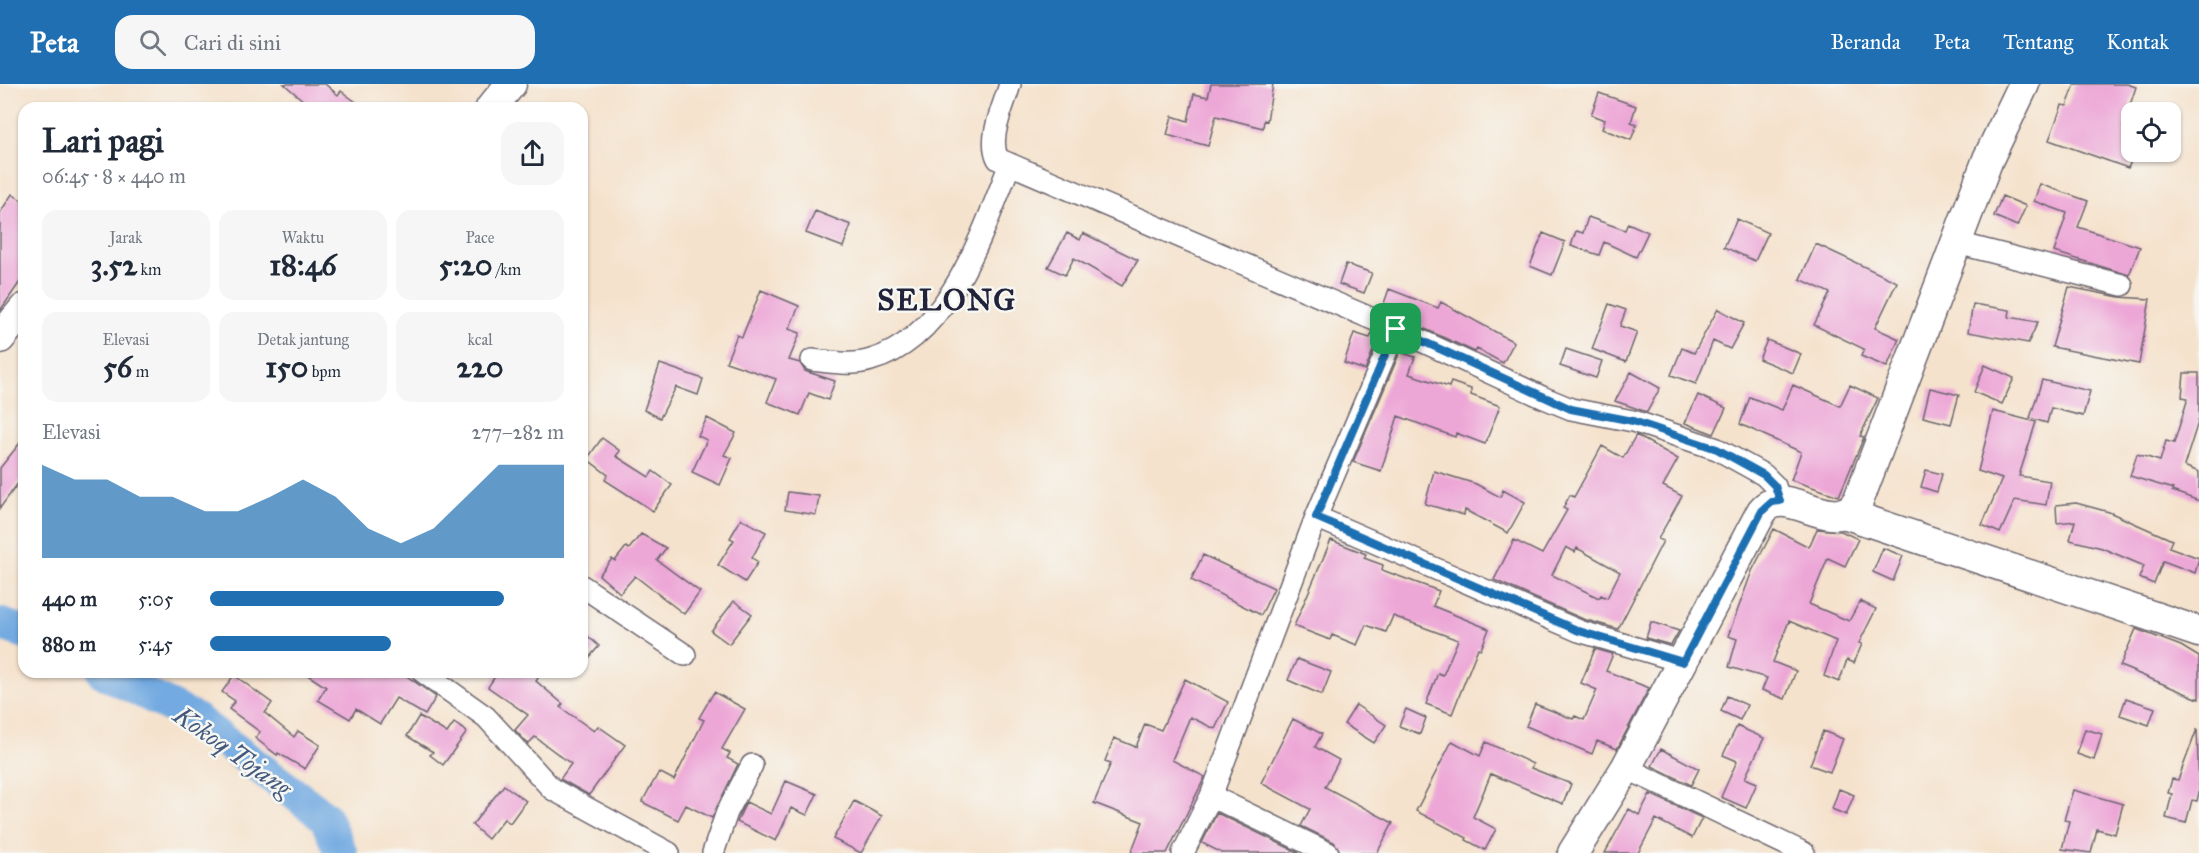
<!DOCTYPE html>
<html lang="id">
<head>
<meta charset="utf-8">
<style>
  :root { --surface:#fff; --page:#f6f6f7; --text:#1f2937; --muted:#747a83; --accent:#1f6fb2 }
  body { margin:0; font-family:"IM FELL Great Primer",serif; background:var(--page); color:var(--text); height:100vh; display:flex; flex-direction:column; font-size:22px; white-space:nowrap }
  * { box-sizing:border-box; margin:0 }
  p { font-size:20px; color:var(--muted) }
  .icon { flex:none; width:33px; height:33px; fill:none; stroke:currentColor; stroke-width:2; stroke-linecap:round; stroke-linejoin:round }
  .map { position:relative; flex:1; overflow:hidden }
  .drawer { position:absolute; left:18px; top:18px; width:570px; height:576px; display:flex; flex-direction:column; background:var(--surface); border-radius:18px; box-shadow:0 2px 4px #0004 }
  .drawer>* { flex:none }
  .fabs { position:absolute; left:2121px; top:18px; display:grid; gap:12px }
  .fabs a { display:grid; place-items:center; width:60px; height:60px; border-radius:12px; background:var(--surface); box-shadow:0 2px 4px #0004; font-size:30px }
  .pin { position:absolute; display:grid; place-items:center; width:51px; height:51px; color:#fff; margin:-26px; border-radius:12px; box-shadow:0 3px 9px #0006 }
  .round { display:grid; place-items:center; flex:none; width:63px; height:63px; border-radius:18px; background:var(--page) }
  .headline { display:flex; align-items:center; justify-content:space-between; height:102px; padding:0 24px }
  h1 { font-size:33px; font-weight:700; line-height:45px }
  .stats { display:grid; grid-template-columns:repeat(3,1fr); gap:9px; height:102px; padding:6px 24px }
  .stats div { display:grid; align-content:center; border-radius:15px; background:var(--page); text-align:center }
  .stats b { font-size:30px; font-weight:700 }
  .stats small { font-size:16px; font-weight:400 }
  .stats p { font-size:16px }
  .chart { height:168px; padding:12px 24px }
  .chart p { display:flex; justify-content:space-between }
  .chart svg { width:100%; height:108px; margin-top:6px; fill:var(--accent); opacity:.7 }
  ul { padding:0 24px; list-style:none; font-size:20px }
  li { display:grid; grid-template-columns:96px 72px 1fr; align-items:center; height:45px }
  li i { height:15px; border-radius:8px; background:var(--accent) }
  header { display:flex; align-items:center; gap:36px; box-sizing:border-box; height:84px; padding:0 30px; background:var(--accent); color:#fff }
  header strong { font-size:28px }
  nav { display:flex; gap:33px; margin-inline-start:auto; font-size:21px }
  .search { width:420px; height:54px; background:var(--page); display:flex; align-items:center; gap:15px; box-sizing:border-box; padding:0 21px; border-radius:18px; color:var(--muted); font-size:22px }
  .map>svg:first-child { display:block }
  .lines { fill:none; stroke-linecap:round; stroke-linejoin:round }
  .river { stroke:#73aae1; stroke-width:33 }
  .building { fill:#eda7d7; fill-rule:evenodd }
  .street-casing { stroke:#6c656e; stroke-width:24 }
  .secondary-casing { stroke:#6c656e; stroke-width:33 }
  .street { stroke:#fff; stroke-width:21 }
  .secondary { stroke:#fff; stroke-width:30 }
  .route-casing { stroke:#fff; stroke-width:12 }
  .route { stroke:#1f6fb2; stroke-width:8 }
  .labels { text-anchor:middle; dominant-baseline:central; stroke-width:5; stroke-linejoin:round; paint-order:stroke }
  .water-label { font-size:26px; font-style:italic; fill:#42587d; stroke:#f6f6f2 }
  .district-label { font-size:30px; font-weight:bold; letter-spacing:1.5px; fill:#22223b; stroke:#f6f6f2 }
</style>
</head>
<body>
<header>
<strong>Peta</strong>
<div class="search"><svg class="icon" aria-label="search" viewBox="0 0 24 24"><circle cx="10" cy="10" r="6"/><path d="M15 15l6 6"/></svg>Cari di sini</div>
<nav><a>Beranda</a><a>Peta</a><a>Tentang</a><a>Kontak</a></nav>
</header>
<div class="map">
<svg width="2199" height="769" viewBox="0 0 2199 769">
  <rect width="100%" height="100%" fill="#f6f6f2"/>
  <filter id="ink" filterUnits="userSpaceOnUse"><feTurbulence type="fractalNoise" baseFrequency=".0167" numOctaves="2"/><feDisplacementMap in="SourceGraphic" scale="12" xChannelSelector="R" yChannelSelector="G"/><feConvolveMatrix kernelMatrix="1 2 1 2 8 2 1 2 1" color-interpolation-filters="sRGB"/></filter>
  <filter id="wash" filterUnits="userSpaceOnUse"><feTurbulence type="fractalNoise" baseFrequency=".008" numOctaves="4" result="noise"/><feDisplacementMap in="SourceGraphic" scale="24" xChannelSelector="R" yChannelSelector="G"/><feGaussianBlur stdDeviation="1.35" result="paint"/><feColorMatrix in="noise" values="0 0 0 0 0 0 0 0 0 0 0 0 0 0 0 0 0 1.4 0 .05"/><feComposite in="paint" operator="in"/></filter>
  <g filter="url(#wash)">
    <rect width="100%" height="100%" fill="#f5e2cc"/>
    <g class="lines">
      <!-- river -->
      <path class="river" d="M0,540L24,548
        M103,588L195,635L325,733L341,769"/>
    </g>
    <g id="blocks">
      <!-- building -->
      <path class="building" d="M284,0H325L338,11L341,7L364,24H312Z
        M1211,0H1273L1267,37L1264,36L1263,44L1216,32L1208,62L1167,51L1172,32L1188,37L1194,10L1208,13Z
        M2075,0H2127L2136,3L2123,42L2132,45V75L2128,84L2049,56L2062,21L2067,22Z
        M1599,9L1636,22L1631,38L1637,40L1631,56L1602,45L1605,36L1591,31Z
        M2040,100L2088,117L2078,143L2140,163L2129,191L2054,168L2067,129L2034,117Z
        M12,110L24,118V192L0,227V129Z
        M2002,112L2026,122L2017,142L1994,132Z
        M815,127L851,141L843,163L806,149Z
        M1588,133L1625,146L1628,139L1648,148L1636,173L1604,158L1599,171L1571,162L1576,147L1583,149Z
        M1737,135L1768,149L1755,177L1724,163Z
        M1067,149L1080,156L1083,149L1138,176L1122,202L1074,174L1065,191L1048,183Z
        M1543,149L1565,158L1552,191L1530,182Z
        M1816,160L1897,198L1875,244L1899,255L1887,283L1861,272L1864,265L1814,241L1830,209L1800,195Z
        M1346,180L1372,189L1364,209L1339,200Z
        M2069,203L2119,213L2150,215L2139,280L2052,263Z
        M1389,205L1438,224L1441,218L1514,258L1503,279L1477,265L1475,268L1382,225Z
        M761,206L799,222L789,245L800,249L789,276L800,279L805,287L835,297L828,316L809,309L800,331L767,318L776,295L726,278L737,251L742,253Z
        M1609,220L1626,226L1620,242L1637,248L1626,278L1592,265Z
        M1973,220L2010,226L2009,233L2038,238L2028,259L1968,248Z
        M1718,225L1744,239L1730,265L1713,257L1696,300L1671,291L1682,264L1694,269Z
        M1354,249L1370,254L1372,249L1379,252L1365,286L1344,279Z
        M1767,256L1801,270L1793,289L1759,275Z
        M1566,265L1602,277L1596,294L1560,282Z
        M1400,268L1415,273L1409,290L1449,303L1451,298L1471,305V311L1500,322L1485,360L1456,349L1455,353L1398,332L1381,387L1353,378Z
        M660,280L703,295L698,311L676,303L660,334L644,326Z
        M1985,281L2014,294L2002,320L1974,308Z
        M1631,288L1660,304L1647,328L1615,317Z
        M2184,289H2199V335L2184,382L2199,388V417L2172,407L2173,405L2130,392L2137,370L2160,377L2166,357L2174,359L2188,314L2182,313Z
        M2042,296L2090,307L2083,332L2051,324L2047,339L2030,334Z
        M1793,301L1840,322L1850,301L1878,314L1860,352L1864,353L1839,412L1791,396L1801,368L1740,340L1750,313L1782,326Z
        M1930,304L1959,311L1951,340L1923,333Z
        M1698,311L1726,324L1714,350L1685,339Z
        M1993,327L2036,338L2019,392L2050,397L2046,421L2015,416L2000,449L1982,441L2002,395L1978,387Z
        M707,334L736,349L724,371L732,374L720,401L692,388L707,356L698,352Z
        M1636,351L1678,375L1663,402L1682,412L1658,455L1663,457L1618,545L1583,535L1494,496L1514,456L1542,470L1567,426L1563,424L1570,411L1574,413L1602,362L1623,374ZM1566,463L1575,468L1577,464L1620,488L1607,514L1601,511L1599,514L1552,491Z
        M24,354V391L0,424V384Z
        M602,354L620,367L616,372L649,393L653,387L672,401L653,427L605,396L608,391L587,375Z
        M1926,386L1942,390L1937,408L1921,403Z
        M1434,387L1476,400L1500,413L1503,406L1525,418L1508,449L1465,426L1464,431L1425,420Z
        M788,408L819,412L816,431L785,426Z
        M2076,419L2109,428L2172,456L2169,463L2199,474L2195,489L2163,477L2154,500L2139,494L2144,482L2102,464L2070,456L2075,437L2057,439L2056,421Z
        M741,435L766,448L752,474L758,478L745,498L718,481L734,456L730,454Z
        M1774,445L1809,463L1817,445L1841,447L1858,455L1845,482L1828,474L1809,520L1849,537L1860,517L1876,525L1859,559L1862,560L1854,579L1847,576L1839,598L1824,592L1836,557L1789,537L1773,578L1796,587L1785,615L1762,606L1767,594L1729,583L1737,555L1728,552L1752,487Z
        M641,450L666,464L657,476L700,508L684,530L635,492L620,509L599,491L612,475L615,477L626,463L629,465Z
        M1331,456L1366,470L1364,474L1383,481L1382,486L1439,507L1433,522L1489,545L1481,565L1478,564L1452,630L1426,620L1438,589L1443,591L1458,556L1393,532L1386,548L1366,541L1357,561L1332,551L1330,556L1294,542Z
        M1883,464L1903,472L1893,497L1873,488Z
        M1203,471L1274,504L1261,531L1191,496Z
        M734,517L752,530L729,560L711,547Z
        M1651,538L1679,547L1671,561L1646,554Z
        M2136,545L2181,562L2199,573V615L2120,582Z
        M582,547L599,562L582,582Z
        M1595,565L1613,570L1606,587L1649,604L1617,665L1597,657L1592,670L1526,642L1535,620L1573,635L1575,632L1584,636L1597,606L1581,599Z
        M1297,575L1331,588L1322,611L1288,596Z
        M303,588H401L436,613L425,631L396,614L380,640L356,625L350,635L318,616L326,603Z
        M498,588H542L536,597L563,620L560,623L594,647L598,642L625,661L589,711L560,695L571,680L535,653L528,660L515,646L528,631L488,603Z
        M234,591L272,619L265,629L294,653L298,647L320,661L305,685L278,669L277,671L255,654L260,648L229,625L235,617L222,608Z
        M1185,595L1228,618L1215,645L1190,633L1172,676L1205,693L1167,769H1131L1143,738L1094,719L1111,679L1105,677L1114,654L1136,663L1145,640L1161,646Z
        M714,608L745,625L722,665L730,669L727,674L738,680L712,734L686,721L678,736L642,718L659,688L674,696L704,636L699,634Z
        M1727,612L1747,621L1740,636L1721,627Z
        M2126,614L2155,624L2149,641L2120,631Z
        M1356,621L1386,641L1374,659L1344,640Z
        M1406,625L1426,634L1420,650L1399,642Z
        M419,632L447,649L454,639L467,648L443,681L430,671L433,668L407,652Z
        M1293,635L1322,650L1315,663L1339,676L1325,703L1393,739L1377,769H1341L1334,758L1301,742L1310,725L1261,699Z
        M1737,642L1764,654L1745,694L1757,699L1746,724L1721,713L1737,677L1723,671Z
        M2085,645L2102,650L2094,676L2077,670Z
        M2197,645L2199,708L2197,717L2192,716L2186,739L2166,734L2172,710L2168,709L2172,695L2178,696Z
        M1823,647L1843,655L1830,688L1810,681Z
        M1452,657L1480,672L1486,658L1533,680L1531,684L1571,700L1563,720L1491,690L1473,733L1496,745L1485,766L1466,756L1467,754L1416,727Z
        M1661,665L1699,685L1691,701L1652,682Z
        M786,697L817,710L807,731L791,724L776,757L737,738L746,718L771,730Z
        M504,701L526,717L510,739L504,735L488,755L472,741Z
        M1839,705L1854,711L1846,731L1832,725Z
        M2073,706L2123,720L2115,750L2097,745L2091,769L2062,765L2069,737L2064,736Z
        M1650,710L1702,734L1692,754L1656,735L1638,769H1605L1629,725L1639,731Z
        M854,717L882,732L861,769L833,755Z
        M1217,729L1299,769H1222L1202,759Z"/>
    </g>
  </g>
  <g filter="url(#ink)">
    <use href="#blocks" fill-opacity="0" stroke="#6c656e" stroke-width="1.5"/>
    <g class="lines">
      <!-- street casing -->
      <g class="street-casing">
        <path id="street" d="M1010,0C1004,22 987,54 998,75L1396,245L1542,313L1571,325L1633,337L1717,365L1764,391L1775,402L1780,417
          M1957,159L2122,201
          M812,276C831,278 852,282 871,276C949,254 983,147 1010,80
          M1316,433L1579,547L1683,578
          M582,502L685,571
          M423,588L486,633L552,705L669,769
          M1626,684L1804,769
          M1211,712L1328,769
          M713,769L727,728L752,681
          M1183,769L1211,712L1316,433L1396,245"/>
      </g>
      <!-- secondary casing -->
      <g class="secondary-casing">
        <path id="secondary" d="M491,24L511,0
          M0,254L24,225
          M1847,430L2199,548
          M1573,769L1626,684L1762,427C1787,397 1829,452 1857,420L1988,75L2024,0"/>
      </g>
      <!-- street -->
      <use href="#street" class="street"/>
      <!-- secondary -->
      <use href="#secondary" class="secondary"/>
    </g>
  </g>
  <g class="lines" filter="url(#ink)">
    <!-- route casing -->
    <g class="route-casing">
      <path id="route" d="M1396,245L1571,325L1633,337L1717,365L1764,391L1775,402L1780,417L1772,418L1762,427L1683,578L1579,547L1316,433Z"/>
    </g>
    <!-- route -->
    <use href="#route" class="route"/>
  </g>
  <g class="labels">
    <!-- water labels -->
    <g class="water-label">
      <text transform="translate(233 667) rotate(35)">Kokoq Tojang</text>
    </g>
    <!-- district labels -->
    <g class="district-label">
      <text x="947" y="216">SELONG</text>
    </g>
  </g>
</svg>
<div class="fabs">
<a><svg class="icon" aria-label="locate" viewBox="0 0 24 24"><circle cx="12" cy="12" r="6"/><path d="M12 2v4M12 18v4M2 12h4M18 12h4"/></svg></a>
</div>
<div class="pin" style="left:1396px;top:245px;background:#1e9e55"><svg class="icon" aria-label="arrive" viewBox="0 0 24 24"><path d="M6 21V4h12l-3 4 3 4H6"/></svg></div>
<section class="drawer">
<div class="headline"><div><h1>Lari pagi</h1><p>06:45 · 8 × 440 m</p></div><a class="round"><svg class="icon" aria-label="share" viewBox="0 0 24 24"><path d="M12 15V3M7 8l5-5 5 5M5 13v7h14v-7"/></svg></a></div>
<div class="stats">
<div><p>Jarak</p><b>3.52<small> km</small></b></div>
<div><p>Waktu</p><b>18:46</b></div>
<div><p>Pace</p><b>5:20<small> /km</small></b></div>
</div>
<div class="stats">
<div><p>Elevasi</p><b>56<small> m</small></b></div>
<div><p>Detak jantung</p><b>150<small> bpm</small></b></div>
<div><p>kcal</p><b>220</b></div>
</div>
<div class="chart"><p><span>Elevasi</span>277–282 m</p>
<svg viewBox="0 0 160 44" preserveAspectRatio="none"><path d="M0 44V6L10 12L20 12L30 19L40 19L50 25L60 25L70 19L80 12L90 19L100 32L110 38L120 32L130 19L140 6L150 6L160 6V44z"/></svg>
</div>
<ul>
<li><b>440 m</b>5:05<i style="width:83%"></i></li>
<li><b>880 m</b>5:45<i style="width:51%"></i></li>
</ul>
</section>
</div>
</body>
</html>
